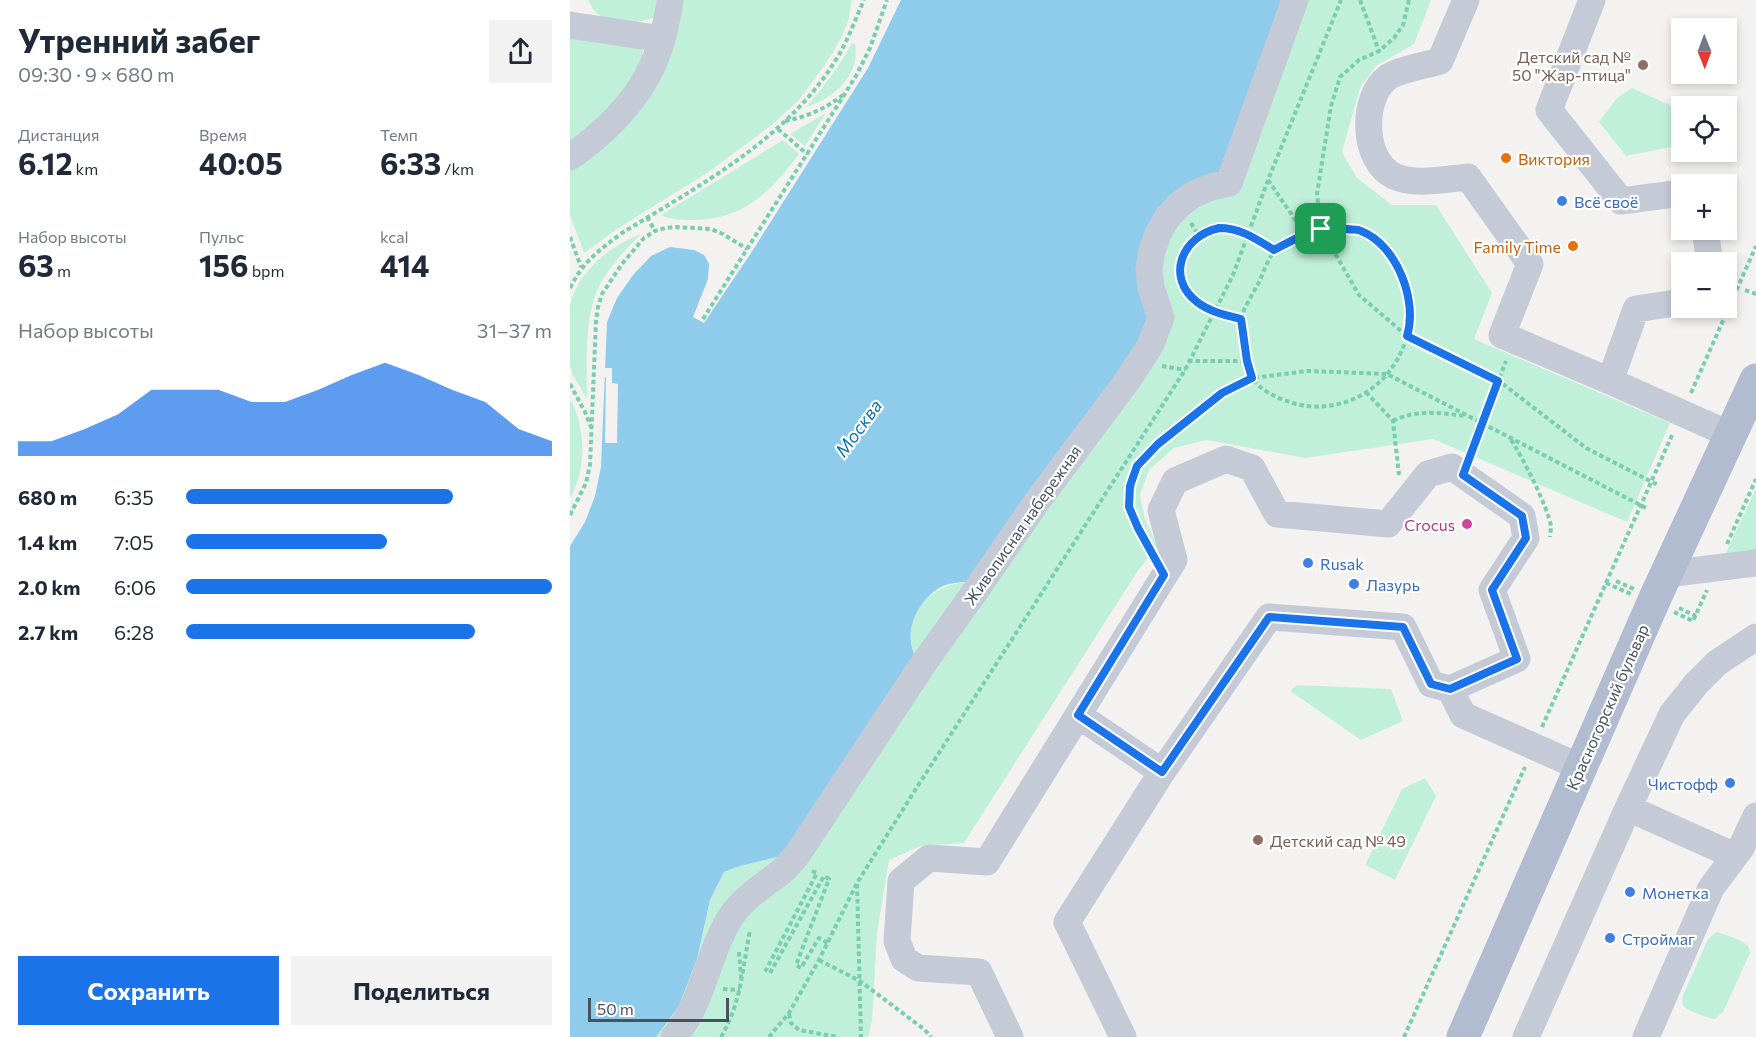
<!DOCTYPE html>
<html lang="ru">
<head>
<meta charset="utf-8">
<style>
  :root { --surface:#fff; --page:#f2f2f3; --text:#1f2937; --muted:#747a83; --accent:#1a73e8 }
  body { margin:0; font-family:Commissioner,sans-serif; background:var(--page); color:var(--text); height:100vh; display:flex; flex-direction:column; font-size:22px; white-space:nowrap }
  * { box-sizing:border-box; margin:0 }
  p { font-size:20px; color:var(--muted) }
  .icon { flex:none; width:33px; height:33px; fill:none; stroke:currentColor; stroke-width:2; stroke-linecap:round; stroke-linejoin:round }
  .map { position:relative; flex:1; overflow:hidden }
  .sheet { display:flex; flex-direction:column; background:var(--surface); width:570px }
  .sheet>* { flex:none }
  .needle { width:39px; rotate:179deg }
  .tools { position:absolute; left:1101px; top:18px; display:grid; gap:12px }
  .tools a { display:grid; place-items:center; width:66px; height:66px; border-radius:0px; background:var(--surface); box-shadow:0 3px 9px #0003; font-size:30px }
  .scale { position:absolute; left:18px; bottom:15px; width:141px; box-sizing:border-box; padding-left:6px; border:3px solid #49515f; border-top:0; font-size:16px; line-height:21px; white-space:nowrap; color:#49515f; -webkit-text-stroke:4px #fff; paint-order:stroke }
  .pin { position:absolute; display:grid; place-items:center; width:51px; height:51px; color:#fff; margin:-26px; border-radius:12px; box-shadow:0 3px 9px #0006 }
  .round { display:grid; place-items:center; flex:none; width:63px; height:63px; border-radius:0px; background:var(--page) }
  .headline { display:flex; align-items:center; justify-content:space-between; height:102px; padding:0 18px }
  h1 { font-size:33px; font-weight:700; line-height:45px }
  .figures { display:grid; grid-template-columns:repeat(3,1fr); gap:9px; height:102px; padding:6px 18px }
  .figures div { display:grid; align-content:center }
  .figures b { font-size:30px; font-weight:700 }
  .figures small { font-size:16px; font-weight:400 }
  .figures p { font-size:16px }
  .chart { height:168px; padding:12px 18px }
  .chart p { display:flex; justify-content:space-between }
  .chart svg { width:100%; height:108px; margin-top:6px; fill:var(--accent); opacity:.7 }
  .cta { display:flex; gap:12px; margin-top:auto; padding:12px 18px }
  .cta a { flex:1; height:69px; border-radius:0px; background:var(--accent); color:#fff; font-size:24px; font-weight:700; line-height:69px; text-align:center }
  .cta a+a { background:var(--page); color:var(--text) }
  ul { padding:0 18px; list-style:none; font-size:20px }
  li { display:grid; grid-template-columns:96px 72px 1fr; align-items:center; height:45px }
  li i { height:15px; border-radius:8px; background:var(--accent) }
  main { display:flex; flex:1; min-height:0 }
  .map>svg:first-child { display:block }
  .green { fill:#c1f0da }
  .water { fill:#8fccec }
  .pier { fill:#f4f2f1 }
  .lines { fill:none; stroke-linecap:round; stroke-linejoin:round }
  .path { stroke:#79ceb0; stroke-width:4; stroke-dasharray:4.5 3; stroke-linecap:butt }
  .minor { stroke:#c5cbd6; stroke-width:27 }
  .major { stroke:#b2bcd0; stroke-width:33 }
  .route-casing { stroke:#fff; stroke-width:12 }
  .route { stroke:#1a73e8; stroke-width:8 }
  .education-dot { fill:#8d6e63; stroke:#fff; stroke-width:2 }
  .food-dot { fill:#e8710a; stroke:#fff; stroke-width:2 }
  .shop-dot { fill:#3f7fe0; stroke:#fff; stroke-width:2 }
  .hotel-dot { fill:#d1479c; stroke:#fff; stroke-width:2 }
  .labels { text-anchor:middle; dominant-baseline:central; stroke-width:4.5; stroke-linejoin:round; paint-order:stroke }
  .education-label { font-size:16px; fill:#785e54; stroke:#fff; text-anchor:end }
  .food-label { font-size:16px; fill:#c56008; stroke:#fff; text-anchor:start }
  .shop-label { font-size:16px; fill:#366cbe; stroke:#fff; text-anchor:start }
  .hotel-label { font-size:16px; fill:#b23c85; stroke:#fff; text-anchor:end }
  .street-label { font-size:16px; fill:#49515f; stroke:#fff }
  .water-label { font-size:18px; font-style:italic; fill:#0d75ae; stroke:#fff }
</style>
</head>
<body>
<main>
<section class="sheet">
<div class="headline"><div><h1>Утренний забег</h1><p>09:30 · 9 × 680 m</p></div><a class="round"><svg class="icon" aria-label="share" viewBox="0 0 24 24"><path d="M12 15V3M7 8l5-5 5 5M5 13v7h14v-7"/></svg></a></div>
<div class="figures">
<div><p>Дистанция</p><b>6.12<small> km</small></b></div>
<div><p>Время</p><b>40:05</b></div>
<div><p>Темп</p><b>6:33<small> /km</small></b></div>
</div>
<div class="figures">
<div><p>Набор высоты</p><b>63<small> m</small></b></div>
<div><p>Пульс</p><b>156<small> bpm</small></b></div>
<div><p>kcal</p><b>414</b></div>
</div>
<div class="chart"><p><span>Набор высоты</span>31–37 m</p>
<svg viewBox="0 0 160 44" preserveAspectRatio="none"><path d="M0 44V38L10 38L20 33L30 27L40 17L50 17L60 17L70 22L80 22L90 17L100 11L110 6L120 11L130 17L140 22L150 33L160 38V44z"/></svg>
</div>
<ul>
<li><b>680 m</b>6:35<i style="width:73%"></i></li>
<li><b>1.4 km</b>7:05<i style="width:55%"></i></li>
<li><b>2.0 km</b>6:06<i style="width:100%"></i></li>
<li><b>2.7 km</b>6:28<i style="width:79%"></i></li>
</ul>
<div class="cta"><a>Сохранить</a><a>Поделиться</a></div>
</section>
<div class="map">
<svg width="1186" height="1037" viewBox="0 0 1186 1037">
  <rect width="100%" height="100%" fill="#f4f2f1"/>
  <!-- green -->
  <path class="green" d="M18,0H91L83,18C67,24 34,25 23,9C21,6 20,3 18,0Z
    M107,0H282L278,22L271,38L261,56L229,100L203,124L137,173L47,229L14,253L0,215V167L26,149Z
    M716,0H861L844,44L806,66L790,88L772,152L787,178L822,205H866L922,293L904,339L1100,423L1057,522L863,439L735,458L637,440L604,448L579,470L570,495L575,519L587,546L569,569L394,843L351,846L319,860L307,933L302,1021L298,1037H86L109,1006L127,959L140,900L154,872L170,866L211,856L341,647C337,610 361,585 397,582L572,297Z
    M0,34L67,45L73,50L72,59L61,85L0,146Z
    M282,43L285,44C291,75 263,99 236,107C254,87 269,67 282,43Z
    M1062,88L1111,110V145L1056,156L1029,122L1047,98Z
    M256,113L235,146L220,134Z
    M213,140L229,154C200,193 174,219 123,220C113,220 101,220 91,215Z
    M71,234C54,251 35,271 26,293C14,326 17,364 17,399L3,375L0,365V305C8,271 40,246 71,234Z
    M0,399C16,428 17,469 0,498Z
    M1186,488V553L1154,557Z
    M727,685L821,689L833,721L791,740L720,691Z
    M855,778L866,796L825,880L795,865L832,789Z
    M1146,932C1152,933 1177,941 1179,948C1180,949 1179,951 1180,953L1153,1012L1145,1019C1138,1018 1116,1011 1113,1005C1112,1003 1112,998 1113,995L1138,939Z"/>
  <!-- water -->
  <path class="water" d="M331,0H716L646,179L602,199L581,319L554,367L397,582C389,582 381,583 373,586C350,597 333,629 344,654L211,856L170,866L154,872L140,900L127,959L109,1006L86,1037H0V546L15,522L25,496L31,467L37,322L47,298L63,275L81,256L100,247L124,250L134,255L139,264L138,279L123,317L134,323L181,253L298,68Z"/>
  <!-- pier -->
  <path class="pier" d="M34,368H42V383L48,384L47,443H35L36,378L34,376Z"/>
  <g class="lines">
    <!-- path -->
    <path class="path" d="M790,0L809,51
      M839,0L833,25L824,38L809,51L789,60L770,77L761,106L747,194L751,229L789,295L837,336L929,381L1016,448L1088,485
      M215,121C236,117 255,109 273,95
      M208,129L237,154
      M698,180L735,234
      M77,217L85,231
      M621,223L628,235
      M751,229C763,229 781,226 792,231C804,237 815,248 822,259C869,324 817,414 737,406C720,404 690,393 682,377C677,367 676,353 674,342C674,335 670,326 671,319C672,311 685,290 689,282C693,274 699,255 706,250C718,240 736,233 751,229Z
      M0,237L11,267
      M0,288C13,262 29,250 52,233C130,185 218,139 267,58C278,40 285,20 294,0
      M1175,290L1186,294
      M133,319L286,76L300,48L317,0
      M671,319C655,315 637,312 625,300C595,273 619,222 659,228C676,231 690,242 704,250
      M618,361H677
      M592,366L615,370
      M0,384L15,412L21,427
      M796,392L823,421L829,475
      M1121,393L1186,246
      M823,421C846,409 870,413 895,416
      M941,440C952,456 979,509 981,527C981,529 980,535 980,537
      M900,455L936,361
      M0,515L16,483L20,465L26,321L28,307L32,294L52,264L74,238L85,231L95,228L106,227L141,229L153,234L177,249
      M574,538L559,507L560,486L567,466L588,444L652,393L682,378L738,371L817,374L1078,509
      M1157,544L1186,479
      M1046,581L1064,589
      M1036,583L1103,433
      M1109,608L1126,616
      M1104,612L1123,621L1137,590
      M972,727L1036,583L1061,594
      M242,871L247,873L196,970L200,973L254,876L259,879L226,965L231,968L249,938L258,943
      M287,884L291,1037
      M169,952L171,978
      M249,960L290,981L355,1030L361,1037
      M153,989L170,990
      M219,1014L221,1023L229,1030L268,1037
      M151,1037C172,1001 172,969 180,931
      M199,1037L219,1013L249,960L287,883L349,784L615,370L663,275L698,180L771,0
      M834,1037L955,767"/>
    <!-- minor -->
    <path class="minor" d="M896,0L870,61C857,65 827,70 817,78C791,98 792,161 824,176C845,186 875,179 898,177L960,264L932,335L1040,381
      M1022,0L979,110L1051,201L1112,193
      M0,25L92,39
      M0,157C45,126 81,87 94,32C96,22 99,11 100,0
      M1135,230L1140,262
      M1112,302L1066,309L1040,381L1161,435
      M1097,574L1186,563
      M508,715L592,772
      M1058,808L1165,856
      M104,1037C134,1002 137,953 162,915C174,897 195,885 211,872C217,867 222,861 227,855L356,660L404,593L466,503L557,381L580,346L591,318L581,287L579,269L582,251L588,234L597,218L609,205L624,194L641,187L659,183L725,0
      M440,1037L409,972L348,968L334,959L327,941L331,881L359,858L417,862L604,560L591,510L605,481L656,459L682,468L707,514L818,524L858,474L882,467L952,516L956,538L922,590L947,659L880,689L893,715L1010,767
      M553,1037L497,922L592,772L699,617L833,627L861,684L880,689
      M956,1037L1058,808L1102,714L1126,684L1147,663L1186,637
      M1076,1037L1141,888L1171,848L1186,816"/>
    <!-- major -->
    <path class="major" d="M893,1037L1085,598L1186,380"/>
  </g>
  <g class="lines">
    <!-- route casing -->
    <g class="route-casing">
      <path id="route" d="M649,228C671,228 686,239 704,250C730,236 747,226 777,229C782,230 787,229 791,231C827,245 848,301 837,336L928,381L893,475L952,516L956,538L922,590L947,659L880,689L861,684L833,627L699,617L592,772L508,715L594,575L568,528L559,507L560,486L567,466L588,444L652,393L682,378L677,361L671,319C656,315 640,312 627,302C595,277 612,236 649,228Z"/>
    </g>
    <!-- route -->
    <use href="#route" class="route"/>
  </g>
  <!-- markers -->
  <g class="education-dot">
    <circle cx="1073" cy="65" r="6"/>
    <circle cx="688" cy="840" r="6"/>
  </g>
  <g class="food-dot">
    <circle cx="936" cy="158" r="6"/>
    <circle cx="1003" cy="246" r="6"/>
  </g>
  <g class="shop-dot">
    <circle cx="992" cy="201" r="6"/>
    <circle cx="738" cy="563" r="6"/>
    <circle cx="784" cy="584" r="6"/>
    <circle cx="1160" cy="783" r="6"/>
    <circle cx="1060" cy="892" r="6"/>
    <circle cx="1040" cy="938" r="6"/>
  </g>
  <circle class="hotel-dot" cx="897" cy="524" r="6"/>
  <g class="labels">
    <!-- education labels -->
    <g class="education-label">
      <text x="1061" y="56">Детский сад №<tspan x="1061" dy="18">50 "Жар-птица"</tspan></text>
      <text x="700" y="840" text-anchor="start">Детский сад № 49</text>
    </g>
    <!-- food labels -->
    <g class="food-label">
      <text x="948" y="158">Виктория</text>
      <text x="991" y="246" text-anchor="end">Family Time</text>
    </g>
    <!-- shop labels -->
    <g class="shop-label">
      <text x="1004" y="201">Всё своё</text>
      <text x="750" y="563">Rusak</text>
      <text x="796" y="584">Лазурь</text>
      <text x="1148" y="783" text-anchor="end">Чистофф</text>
      <text x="1072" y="892">Монетка</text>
      <text x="1052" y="938">Строймаг</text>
    </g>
    <!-- hotel labels -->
    <g class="hotel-label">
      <text x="885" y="524">Crocus</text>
    </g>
    <!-- street labels -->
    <g class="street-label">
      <text transform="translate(452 525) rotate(-55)">Живописная набережная</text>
      <text transform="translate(1037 707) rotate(-66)">Красногорский бульвар</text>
    </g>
    <!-- water labels -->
    <g class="water-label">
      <text transform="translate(288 428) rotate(-54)">Москва</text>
    </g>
  </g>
</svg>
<div class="tools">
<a><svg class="needle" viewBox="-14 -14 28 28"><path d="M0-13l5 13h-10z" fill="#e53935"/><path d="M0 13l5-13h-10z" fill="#747a83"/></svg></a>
<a><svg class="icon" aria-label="locate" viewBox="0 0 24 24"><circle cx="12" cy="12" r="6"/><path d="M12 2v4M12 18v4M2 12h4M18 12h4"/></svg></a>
<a>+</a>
<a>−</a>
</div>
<div class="scale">50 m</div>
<div class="pin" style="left:751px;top:229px;background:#1e9e55"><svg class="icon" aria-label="arrive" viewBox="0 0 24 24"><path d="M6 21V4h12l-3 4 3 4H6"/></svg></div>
</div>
</main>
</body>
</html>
